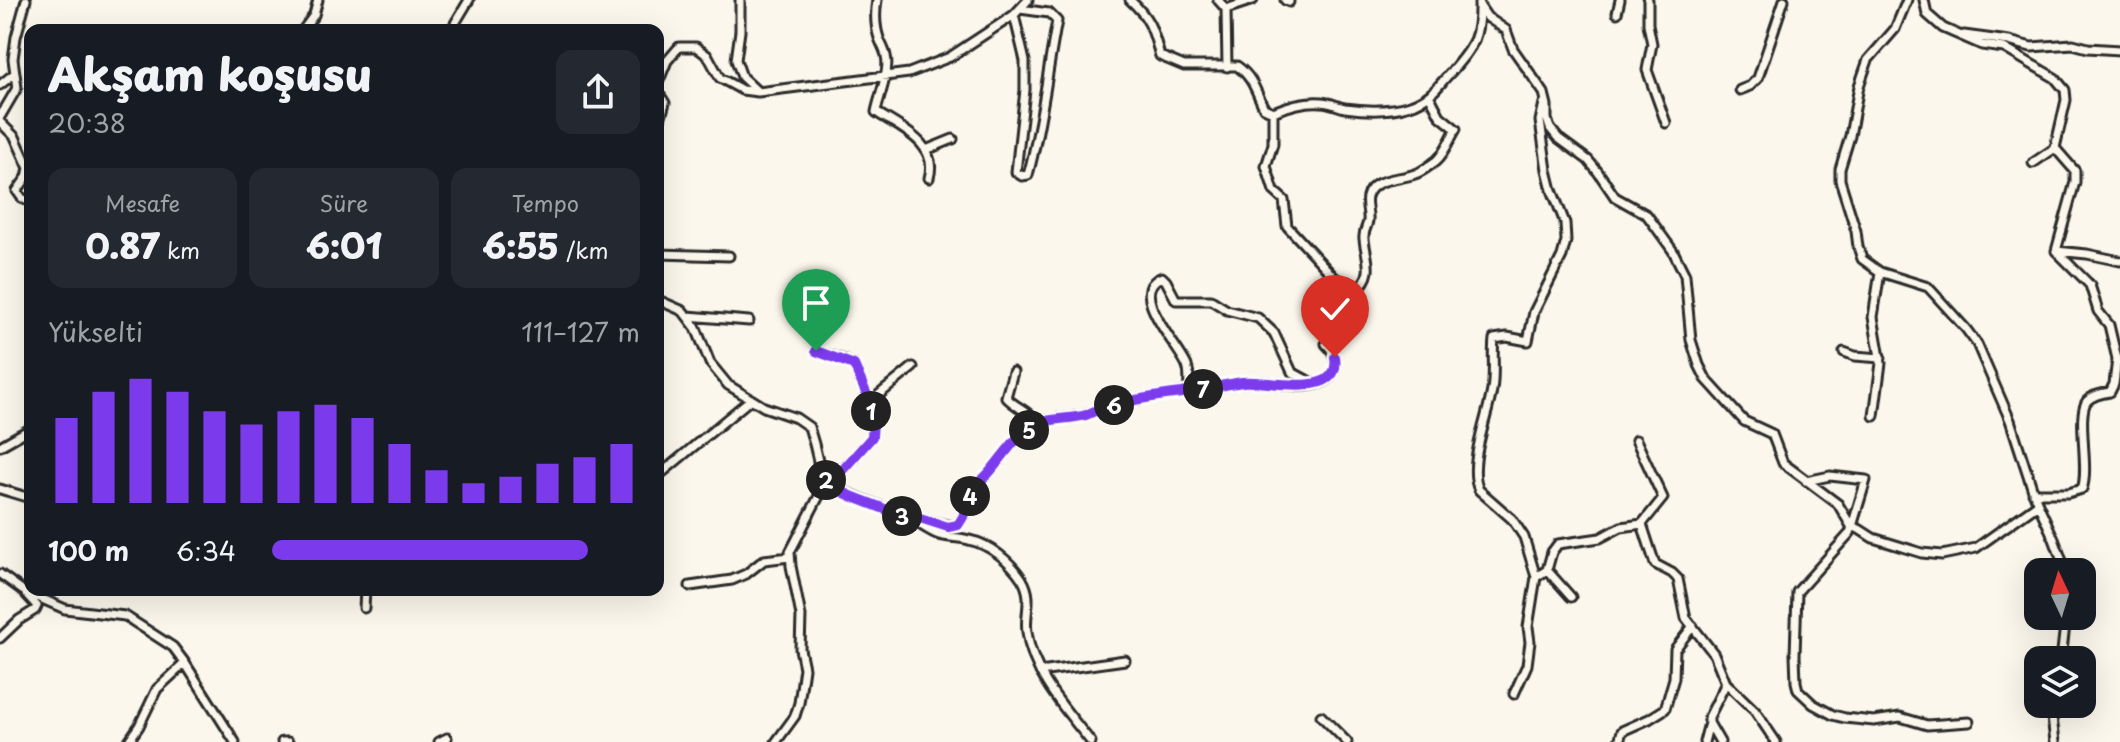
<!DOCTYPE html>
<html lang="tr">
<head>
<meta charset="utf-8">
<style>
  :root { --surface:#171b24; --page:#242831; --text:#f1f3f6; --muted:#9ea1a6; --accent:#7c3aed }
  body { margin:0; font-family:"Playpen Sans",sans-serif; background:var(--page); color:var(--text); height:100vh; display:flex; flex-direction:column; font-size:30px; white-space:nowrap }
  * { box-sizing:border-box; margin:0 }
  p { font-size:26px; color:var(--muted) }
  .icon { flex:none; width:44px; height:44px; fill:none; stroke:currentColor; stroke-width:2; stroke-linecap:round; stroke-linejoin:round }
  .map { position:relative; flex:1; overflow:hidden }
  .drawer { position:absolute; left:24px; top:24px; width:640px; height:572px; display:flex; flex-direction:column; background:var(--surface); border-radius:16px; box-shadow:0 8px 32px #0002 }
  .drawer>* { flex:none }
  .needle { width:52px; rotate:356deg }
  .fabs { position:absolute; left:2024px; top:558px; display:grid; gap:16px }
  .fabs a { display:grid; place-items:center; width:72px; height:72px; border-radius:16px; background:var(--surface); box-shadow:0 8px 32px #0002; font-size:40px }
  .pin { position:absolute; display:grid; place-items:center; width:68px; height:68px; color:#fff; margin:-82px -34px; border-radius:50% 50% 50% 0; rotate:-45deg; box-shadow:0 0 8px #0007 }
  .pin .icon { rotate:45deg }
  .km { position:absolute; width:40px; height:40px; margin:-20px; border-radius:50%; background:#222; color:#fff; font-size:22px; line-height:40px; text-align:center }
  .round { display:grid; place-items:center; flex:none; width:84px; height:84px; border-radius:16px; background:var(--page) }
  .head { display:flex; align-items:center; justify-content:space-between; height:136px; padding:0 24px }
  h1 { font-size:44px; font-weight:800; line-height:60px }
  .figures { display:grid; grid-template-columns:repeat(3,1fr); gap:12px; height:136px; padding:8px 24px }
  .figures div { display:grid; align-content:center; border-radius:16px; background:var(--page); text-align:center }
  .figures b { font-size:34px; font-weight:800 }
  .figures small { font-size:22px; font-weight:400 }
  .figures p { font-size:22px }
  .chart { height:224px; padding:16px 24px }
  .chart p { display:flex; justify-content:space-between }
  .chart svg { width:100%; height:144px; margin-top:8px; stroke:var(--accent); stroke-width:6 }
  ul { padding:0 24px; list-style:none; font-size:26px }
  li { display:grid; grid-template-columns:128px 96px 1fr; align-items:center; height:60px }
  li i { height:20px; border-radius:10px; background:var(--accent) }
  .map>svg:first-child { display:block }
  .lines { fill:none; stroke-linecap:round; stroke-linejoin:round }
  .minor-casing { stroke:#2b2b2b; stroke-width:13 }
  .minor { stroke:#fbf7ec; stroke-width:7 }
  .route-casing { stroke:#fff; stroke-width:16 }
  .route { stroke:#7c3aed; stroke-width:10 }
</style>
</head>
<body>
<div class="map">
<svg width="2120" height="742" viewBox="0 0 2120 742">
  <rect width="100%" height="100%" fill="#fbf7ec"/>
  <filter id="ink" filterUnits="userSpaceOnUse"><feTurbulence type="fractalNoise" baseFrequency=".0125" numOctaves="2"/><feDisplacementMap in="SourceGraphic" scale="16" xChannelSelector="R" yChannelSelector="G"/><feConvolveMatrix kernelMatrix="1 2 1 2 8 2 1 2 1" color-interpolation-filters="sRGB"/></filter>
  <g filter="url(#ink)">
    <g class="lines">
      <!-- minor casing -->
      <g class="minor-casing">
        <path id="minor" d="M740,0V31L736,60L742,77L757,91
          M877,0C875,12 875,26 879,38C881,44 885,50 886,56C890,71 879,96 876,112C900,128 939,143 929,178
          M1130,0C1151,19 1153,31 1160,56L1184,66H1237C1253,77 1256,92 1264,108L1273,112C1290,105 1309,99 1328,103C1334,104 1339,107 1345,108C1374,112 1412,112 1434,91C1440,85 1445,78 1451,72C1475,44 1480,37 1479,0
          M1218,0L1226,9L1227,67
          M1285,0L1289,2
          M1648,0V24L1652,44L1647,70L1666,123
          M1907,0L1895,29L1868,60L1859,86L1850,136L1840,169V180L1856,231L1858,247L1862,259L1880,272L1928,287L1966,329L1977,344L2010,420L2035,497L2054,539L2066,572
          M1924,0L1927,14L1943,28L1982,45L2004,48L2055,78L2065,90L2066,100L2055,148L2075,171V182L2056,251L2087,254L2120,261
          M1479,5L1487,17L1506,30L1513,49L1544,93L1547,105V119L1550,128L1558,138L1588,160L1598,172L1615,197L1647,215L1673,251L1685,275L1691,340L1699,365L1706,379L1744,421L1772,434L1783,463L1838,504L1851,526L1859,529L1873,538L1922,553L1942,555L1976,548L2038,504
          M1226,9L1253,0
          M1617,13L1620,0
          M1014,15L1025,61V90L1016,172L1022,176L1028,175C1042,125 1047,72 1057,21L1049,13L1020,9
          M303,30L314,15L318,0
          M451,30L469,0
          M1964,35L2009,41L2031,47L2073,44L2088,48L2120,50
          M658,83L667,61L679,47H696L708,56L720,78L742,90L758,92L909,73L950,57L1014,15L1028,0
          M0,85L15,73
          M1740,90L1750,86L1758,78L1784,0
          M658,92L665,103L658,126
          M1273,112V144L1266,166L1274,191L1284,200L1287,226L1334,277L1348,287L1356,290C1376,275 1366,259 1364,239C1363,231 1367,228 1368,221C1369,213 1365,204 1367,197C1372,177 1400,180 1415,174C1422,172 1430,165 1436,161C1445,153 1450,139 1456,129L1440,116L1429,95
          M0,117L17,88L13,59L16,37L26,0
          M0,122L15,137L29,168L27,177L17,191L22,198L30,202
          M926,150L953,139
          M2033,163L2055,148
          M658,254L729,256
          M658,300L683,311L696,328L710,363L728,385L764,407L796,418L809,427L814,444L823,482L819,496L790,552L791,566L801,616L800,649L804,668L799,703L795,716L776,742
          M688,316L749,321
          M816,351L844,360L854,365L870,402L873,421L872,437L839,474L823,482
          M1844,352L1855,356L1881,358
          M1013,372L1006,397C1016,408 1030,411 1037,424
          M1188,392C1189,383 1190,374 1187,366C1180,347 1125,291 1162,277L1166,281L1176,300H1211L1227,310L1258,318L1274,333L1292,372L1314,384
          M870,402L913,367
          M1874,416L1881,363L1873,317L1880,272
          M0,446L30,429
          M658,476L751,399
          M1806,481L1830,476L1866,480L1850,533L1797,592L1795,655L1796,682L1798,690L1813,704L1833,715L1845,718L1874,721L1900,717L1927,725L1969,722
          M823,482C850,495 879,505 907,518C918,522 928,531 939,535C949,538 960,537 969,540C990,544 1011,562 1022,579C1034,599 1024,613 1027,632C1032,674 1066,710 1091,742
          M0,489L30,498
          M2033,493H2068L2082,489C2090,469 2076,415 2087,401C2093,395 2103,393 2110,392L2114,384L2117,359L2109,325L2098,311L2090,285L2056,251
          M908,518C926,516 941,528 958,525L963,517L972,488C997,472 1009,438 1037,424C1051,417 1070,419 1085,415C1091,413 1096,410 1102,408C1129,399 1159,396 1187,392C1207,389 1227,384 1247,382C1269,380 1300,391 1321,383C1339,376 1339,356 1326,344
          M1642,524L1655,564L1672,573L1678,579L1686,618L1714,654L1726,683L1755,711L1776,742
          M1547,570L1571,597
          M0,574L22,590L65,609L125,616L173,647L185,663L157,689L139,726L128,742
          M1536,577L1547,570L1552,552L1558,544L1600,538L1621,527L1642,524L1663,498L1636,440
          M690,586L732,580L746,574L764,560L790,557
          M364,608L365,590
          M0,638L19,620L35,610L37,606L26,594
          M2061,660L2066,616
          M185,663L235,742
          M1040,672L1125,660
          M1514,694L1527,665L1530,642L1528,627L1536,577L1524,537L1512,519L1479,490C1467,465 1488,417 1492,390C1495,373 1492,356 1494,339L1507,337L1528,341L1534,312L1562,256L1566,241L1565,223L1552,190L1547,170L1540,121L1544,103
          M2054,704L2052,717L2055,742
          M1321,716L1347,742
          M282,742H288
          M439,742L447,738
          M1619,742L1622,731L1649,719L1665,709L1674,678L1675,649L1693,626
          M1704,742L1709,723
          M1720,742L1709,723V717L1726,683"/>
      </g>
      <!-- minor -->
      <use href="#minor" class="minor"/>
    </g>
  </g>
  <g class="lines" filter="url(#ink)">
    <!-- route casing -->
    <g class="route-casing">
      <path id="route" d="M816,351L854,365L870,402L873,421L872,437L839,474L823,482L851,496L908,518H920L948,527L958,525L963,517L972,488C997,472 1009,437 1037,424C1052,417 1070,420 1086,415C1092,413 1097,409 1103,408C1128,400 1156,396 1182,393C1202,390 1222,385 1242,382C1266,379 1342,401 1335,357"/>
    </g>
    <!-- route -->
    <use href="#route" class="route"/>
  </g>
</svg>
<div class="fabs">
<a><svg class="needle" viewBox="-14 -14 28 28"><path d="M0-13l5 13h-10z" fill="#e53935"/><path d="M0 13l5-13h-10z" fill="#9ea1a6"/></svg></a>
<a><svg class="icon" aria-label="layers" viewBox="0 0 24 24"><path d="M12 4l9 5-9 5-9-5zM3 14l9 5 9-5"/></svg></a>
</div>
<div class="pin" style="left:816px;top:351px;background:#1e9e55"><svg class="icon" aria-label="arrive" viewBox="0 0 24 24"><path d="M6 21V4h12l-3 4 3 4H6"/></svg></div>
<div class="pin" style="left:1335px;top:357px;background:#d93025"><svg class="icon" aria-label="check" viewBox="0 0 24 24"><path d="M5 12l5 5 9-10"/></svg></div>
<b class="km" style="left:871px;top:411px">1</b>
<b class="km" style="left:826px;top:480px">2</b>
<b class="km" style="left:902px;top:516px">3</b>
<b class="km" style="left:970px;top:496px">4</b>
<b class="km" style="left:1029px;top:430px">5</b>
<b class="km" style="left:1114px;top:405px">6</b>
<b class="km" style="left:1203px;top:389px">7</b>
<section class="drawer">
<div class="head"><div><h1>Akşam koşusu</h1><p>20:38</p></div><a class="round"><svg class="icon" aria-label="share" viewBox="0 0 24 24"><path d="M12 15V3M7 8l5-5 5 5M5 13v7h14v-7"/></svg></a></div>
<div class="figures">
<div><p>Mesafe</p><b>0.87<small> km</small></b></div>
<div><p>Süre</p><b>6:01</b></div>
<div><p>Tempo</p><b>6:55<small> /km</small></b></div>
</div>
<div class="chart"><p><span>Yükselti</span>111–127 m</p>
<svg viewBox="0 0 160 44" preserveAspectRatio="none"><path d="M5 44V18M15 44V10M25 44V6M35 44V10M45 44V16M55 44V20M65 44V16M75 44V14M85 44V18M95 44V26M105 44V34M115 44V38M125 44V36M135 44V32M145 44V30M155 44V26"/></svg>
</div>
<ul>
<li><b>100 m</b>6:34<i style="width:86%"></i></li>
</ul>
</section>
</div>
</body>
</html>
